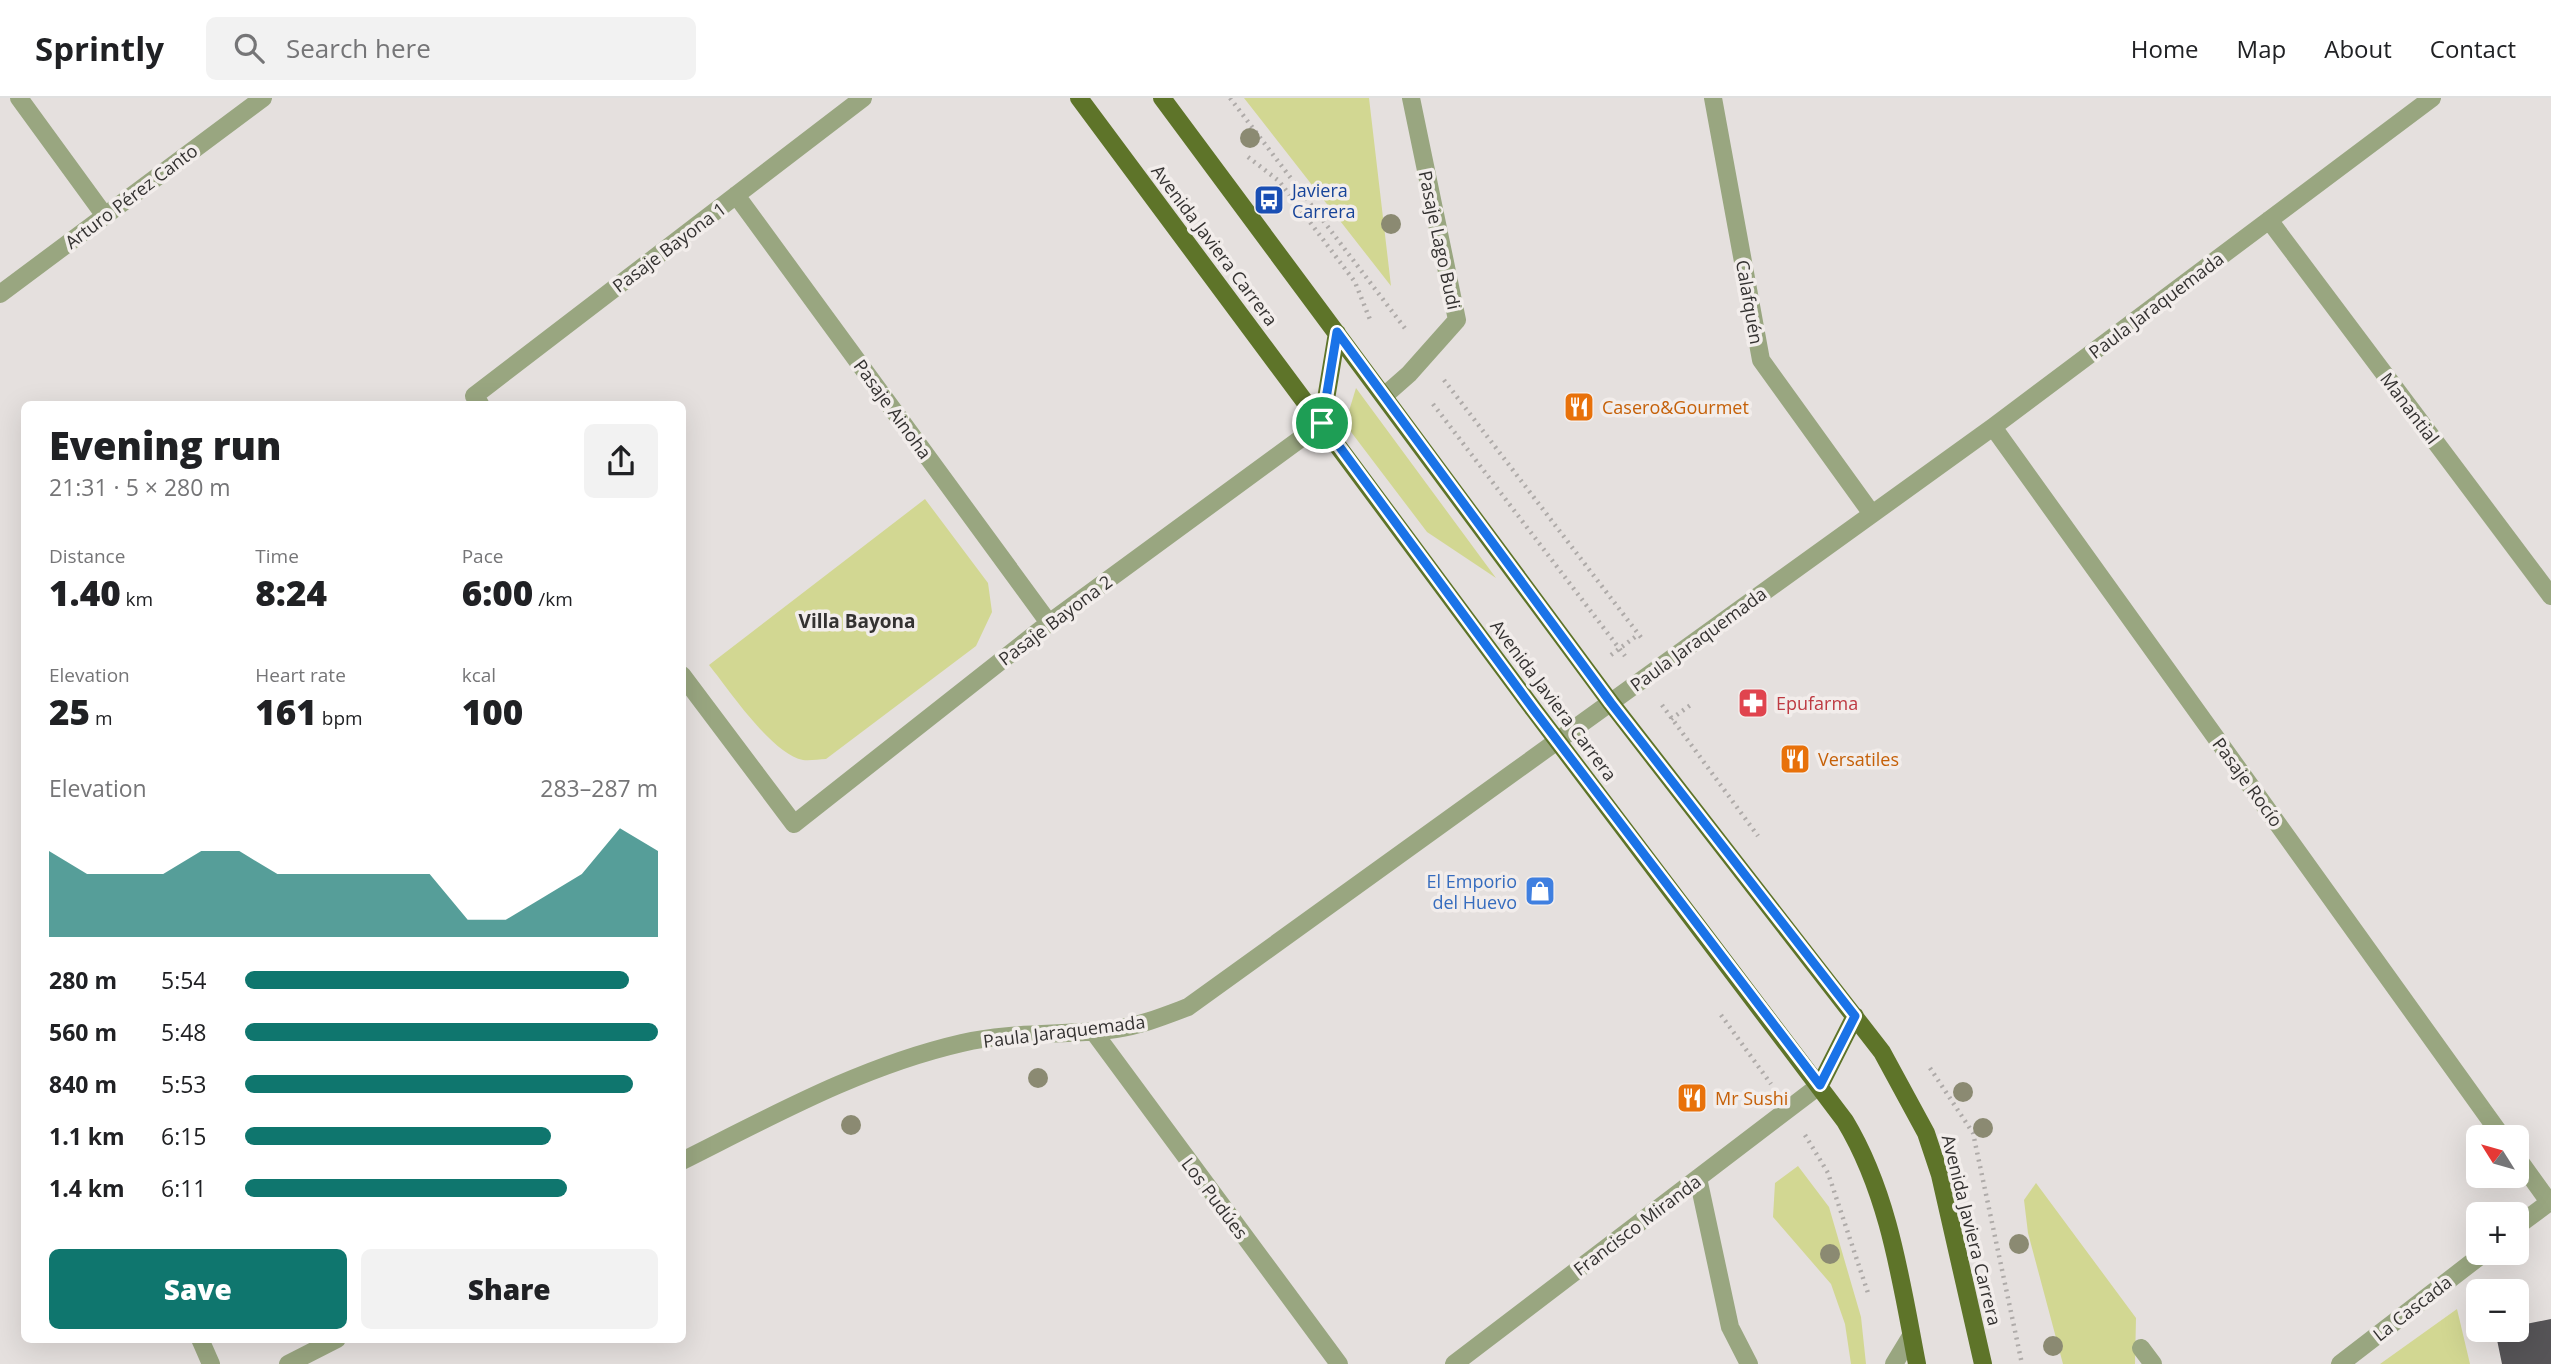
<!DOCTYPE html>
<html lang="en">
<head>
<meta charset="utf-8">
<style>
  :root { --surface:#fff; --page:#f2f2f2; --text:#202124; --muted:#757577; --line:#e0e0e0; --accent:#0f766e }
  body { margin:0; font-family:"Open Sans",sans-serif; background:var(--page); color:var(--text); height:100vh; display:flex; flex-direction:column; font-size:26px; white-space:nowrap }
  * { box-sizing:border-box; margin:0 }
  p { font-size:23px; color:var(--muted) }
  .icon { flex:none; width:38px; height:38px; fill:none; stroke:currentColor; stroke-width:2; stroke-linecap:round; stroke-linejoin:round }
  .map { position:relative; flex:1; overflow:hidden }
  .panel { position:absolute; left:21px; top:303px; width:665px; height:942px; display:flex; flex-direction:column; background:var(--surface); border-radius:10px; box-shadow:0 7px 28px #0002 }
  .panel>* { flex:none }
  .needle { width:46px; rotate:307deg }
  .buttons { position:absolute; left:2466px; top:1027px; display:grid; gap:14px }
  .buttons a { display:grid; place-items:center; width:63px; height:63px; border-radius:10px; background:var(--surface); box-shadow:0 7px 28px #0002; font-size:35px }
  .pin { position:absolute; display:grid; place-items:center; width:60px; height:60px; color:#fff; margin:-30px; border:4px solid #fff; border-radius:50%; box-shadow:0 2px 7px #0007 }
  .round { display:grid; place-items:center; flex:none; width:74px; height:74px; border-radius:10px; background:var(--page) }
  .overview { display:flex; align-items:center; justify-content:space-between; height:119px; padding:0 28px }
  h1 { font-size:38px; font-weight:800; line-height:52px }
  .metrics { display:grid; grid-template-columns:repeat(3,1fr); gap:10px; height:119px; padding:7px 28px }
  .metrics div { display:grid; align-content:center }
  .metrics b { font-size:35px; font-weight:800 }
  .metrics small { font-size:19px; font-weight:400 }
  .metrics p { font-size:19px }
  .chart { height:196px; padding:14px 28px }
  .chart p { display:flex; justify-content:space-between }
  .chart svg { width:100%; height:126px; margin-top:7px; fill:var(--accent); opacity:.7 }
  .cta { display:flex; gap:14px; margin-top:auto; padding:14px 28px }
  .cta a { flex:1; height:80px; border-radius:10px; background:var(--accent); color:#fff; font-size:28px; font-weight:800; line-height:80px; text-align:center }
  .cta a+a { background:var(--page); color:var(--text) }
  ul { padding:0 28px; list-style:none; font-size:23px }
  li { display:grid; grid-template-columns:112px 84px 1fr; align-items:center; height:52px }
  li i { height:18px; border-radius:9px; background:var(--accent) }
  header { display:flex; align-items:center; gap:42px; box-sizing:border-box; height:98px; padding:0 35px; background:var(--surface); border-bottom:2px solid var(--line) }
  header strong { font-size:33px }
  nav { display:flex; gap:38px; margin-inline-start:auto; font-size:24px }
  .search { width:490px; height:63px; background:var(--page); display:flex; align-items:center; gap:18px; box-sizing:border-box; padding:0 24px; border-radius:10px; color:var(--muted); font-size:26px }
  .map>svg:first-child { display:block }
  .green { fill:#d2d792 }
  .building { fill:#565457 }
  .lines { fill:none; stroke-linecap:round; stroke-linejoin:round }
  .path { stroke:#afaba9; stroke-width:4.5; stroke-dasharray:2 5; stroke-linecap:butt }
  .minor { stroke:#99a680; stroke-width:18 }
  .major { stroke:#5e7429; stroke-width:18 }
  .tree { fill:#8b8a72 }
  .route-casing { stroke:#fff; stroke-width:14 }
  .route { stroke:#1a73e8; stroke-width:9 }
  .labels { text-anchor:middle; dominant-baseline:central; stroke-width:7; stroke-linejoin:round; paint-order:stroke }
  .transit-label { font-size:18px; fill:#164399; stroke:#f2edeb; text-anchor:start }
  .street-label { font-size:18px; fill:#343231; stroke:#f2edeb }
  .food-label { font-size:18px; fill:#c56008; stroke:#f2edeb; text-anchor:start }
  .health-label { font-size:18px; fill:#be3a42; stroke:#f2edeb; text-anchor:start }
  .shop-label { font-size:18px; fill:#366cbe; stroke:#f2edeb; text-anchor:end }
  .neighbourhood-label { font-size:19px; font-weight:bold; fill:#343231; stroke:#f2edeb }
</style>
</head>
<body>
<header>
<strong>Sprintly</strong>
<div class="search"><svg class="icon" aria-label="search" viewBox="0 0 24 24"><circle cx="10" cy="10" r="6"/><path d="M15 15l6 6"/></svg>Search here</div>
<nav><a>Home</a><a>Map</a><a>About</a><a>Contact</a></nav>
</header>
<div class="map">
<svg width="2551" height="1266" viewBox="0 0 2551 1266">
  <rect width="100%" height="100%" fill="#e5e0de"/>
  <!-- green -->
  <path class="green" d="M1244,0H1369L1391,188Z
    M1356,290L1496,480L1427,434L1345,326Z
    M925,401L988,485L992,514L976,548L826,661C819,661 810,663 803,662C771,655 730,593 709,567Z
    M1798,1068L1829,1109L1861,1219L1866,1266H1851L1845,1226L1831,1186L1773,1119L1775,1085Z
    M2036,1085L2136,1220L2135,1266H2063L2028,1135L2024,1102Z
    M2457,1211L2470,1266H2380Z"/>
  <!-- building -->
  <path class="building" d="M2551,1221V1266H2502L2495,1232H2516V1228Z"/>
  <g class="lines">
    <!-- path -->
    <path class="path" d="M1230,0L1407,233
      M1248,59L1279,83L1355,184L1371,224
      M1444,282L1643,542
      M1433,306L1625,558
      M1611,557L1639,536
      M1662,607L1758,738
      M1671,621L1692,606
      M1721,917L1771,986
      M1930,970L1973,1035L2022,1266
      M1805,1037L1828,1075L1869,1198"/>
    <!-- minor -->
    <path class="minor" d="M19,0L105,118
      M1713,0L1761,262L1872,416
      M736,97L1049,525
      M2269,122L2551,498
      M0,196L263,0
      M1384,298L1409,276L1457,222L1411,0
      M480,306L474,298L863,0
      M1993,329L2503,1040
      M682,577L794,726L1049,525L1322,325
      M1093,933L1339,1266
      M2516,1058L2549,1104
      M682,1063C774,1017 862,968 962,945C1013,933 1065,938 1116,931C1142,927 1164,918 1188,909L1993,329L2432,0
      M1698,1080L1730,1229L1749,1266
      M2516,1129L2551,1103
      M200,1241L211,1266
      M2141,1250L2153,1266
      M288,1266L337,1241
      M1454,1266L1820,987
      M1894,1266L1911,1238
      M2340,1266L2484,1155"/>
    <!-- major -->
    <path class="major" d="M1079,0L1534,612L1845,1023C1889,1096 1901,1183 1917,1266
      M1162,0L1611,605L1882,954L1926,1035L1940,1077L1983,1266
      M1322,325L1337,235
      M1820,987L1855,918"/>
  </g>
  <!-- trees -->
  <g class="tree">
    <circle cx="1250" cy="40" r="10"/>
    <circle cx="1391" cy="126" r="10"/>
    <circle cx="1038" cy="980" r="10"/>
    <circle cx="1963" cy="994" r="10"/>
    <circle cx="851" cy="1027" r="10"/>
    <circle cx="1983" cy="1030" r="10"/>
    <circle cx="2019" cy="1146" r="10"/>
    <circle cx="1830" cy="1156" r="10"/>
    <circle cx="2053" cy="1248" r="10"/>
  </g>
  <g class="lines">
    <!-- route casing -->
    <g class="route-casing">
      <path id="route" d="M1337,234L1611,605L1855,918L1820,987L1534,612L1322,325Z"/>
    </g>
    <!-- route -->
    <use href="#route" class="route"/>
  </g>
  <!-- icons -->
  <defs>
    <g id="bus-square" transform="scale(1.575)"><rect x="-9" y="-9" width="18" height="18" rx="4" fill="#1a4fb4" stroke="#f2edeb"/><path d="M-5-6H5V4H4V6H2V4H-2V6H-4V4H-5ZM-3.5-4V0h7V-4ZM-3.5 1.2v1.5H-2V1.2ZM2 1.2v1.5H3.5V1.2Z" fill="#fff"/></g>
    <g id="restaurant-square" transform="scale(1.575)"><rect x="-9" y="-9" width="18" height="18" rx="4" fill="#e8710a" stroke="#f2edeb"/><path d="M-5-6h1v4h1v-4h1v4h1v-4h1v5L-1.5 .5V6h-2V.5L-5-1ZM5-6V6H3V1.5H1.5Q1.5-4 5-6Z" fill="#fff"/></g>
    <g id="pharmacy-square" transform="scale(1.575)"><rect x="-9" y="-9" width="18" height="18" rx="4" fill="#e0444e" stroke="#f2edeb"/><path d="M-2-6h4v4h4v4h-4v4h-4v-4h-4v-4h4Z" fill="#fff"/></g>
    <g id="shop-square" transform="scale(1.575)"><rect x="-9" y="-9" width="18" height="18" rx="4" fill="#3f7fe0" stroke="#f2edeb"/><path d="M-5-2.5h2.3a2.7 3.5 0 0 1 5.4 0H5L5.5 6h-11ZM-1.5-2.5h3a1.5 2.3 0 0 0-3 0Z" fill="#fff"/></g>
  </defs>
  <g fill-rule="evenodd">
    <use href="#bus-square" x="1269" y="102"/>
    <use href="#restaurant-square" x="1579" y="309"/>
    <use href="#pharmacy-square" x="1753" y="605"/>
    <use href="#restaurant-square" x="1795" y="661"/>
    <use href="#shop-square" x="1540" y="793"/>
    <use href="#restaurant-square" x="1692" y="1000"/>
  </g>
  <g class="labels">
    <!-- transit labels -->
    <g class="transit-label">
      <text x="1292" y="92">Javiera<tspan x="1292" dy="21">Carrera</tspan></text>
    </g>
    <!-- street labels -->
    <g class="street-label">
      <text transform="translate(131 98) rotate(-37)">Arturo Pérez Canto</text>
      <text transform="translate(1440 142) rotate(78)">Pasaje Lago Budi</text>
      <text transform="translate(1215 147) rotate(53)">Avenida Javiera Carrera</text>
      <text transform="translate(669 149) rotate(-37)">Pasaje Bayona 1</text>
      <text transform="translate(1750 204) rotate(80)">Calafquén</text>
      <text transform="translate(2156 207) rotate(-37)">Paula Jaraquemada</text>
      <text transform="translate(2410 310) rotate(53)">Manantial</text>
      <text transform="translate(893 311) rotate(54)">Pasaje Ainoha</text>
      <text transform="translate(1055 522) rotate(-37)">Pasaje Bayona 2</text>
      <text transform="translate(1698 541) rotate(-36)">Paula Jaraquemada</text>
      <text transform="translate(1554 602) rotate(53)">Avenida Javiera Carrera</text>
      <text transform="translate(2248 684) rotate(54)">Pasaje Rocío</text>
      <text transform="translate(1064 933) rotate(-7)">Paula Jaraquemada</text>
      <text transform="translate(1215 1100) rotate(53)">Los Pudúes</text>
      <text transform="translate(1637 1127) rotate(-37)">Francisco Miranda</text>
      <text transform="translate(1972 1132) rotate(76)">Avenida Javiera Carrera</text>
      <text transform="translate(2412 1210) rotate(-38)">La Cascada</text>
    </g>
    <!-- food labels -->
    <g class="food-label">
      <text x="1602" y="309">Casero&amp;Gourmet</text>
      <text x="1818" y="661">Versatiles</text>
      <text x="1715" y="1000">Mr Sushi</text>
    </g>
    <!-- health labels -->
    <g class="health-label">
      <text x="1776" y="605">Epufarma</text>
    </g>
    <!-- shop labels -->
    <g class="shop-label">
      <text x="1517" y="783">El Emporio<tspan x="1517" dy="21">del Huevo</tspan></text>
    </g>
    <!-- neighbourhood labels -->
    <g class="neighbourhood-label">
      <text x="857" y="523">Villa Bayona</text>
    </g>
  </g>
</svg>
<div class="buttons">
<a><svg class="needle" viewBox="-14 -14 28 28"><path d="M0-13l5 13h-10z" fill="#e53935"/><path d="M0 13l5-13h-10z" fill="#757577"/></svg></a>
<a>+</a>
<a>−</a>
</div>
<div class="pin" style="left:1322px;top:325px;background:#1e9e55"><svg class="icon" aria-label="arrive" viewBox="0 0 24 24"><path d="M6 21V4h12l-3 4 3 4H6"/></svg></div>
<section class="panel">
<div class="overview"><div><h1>Evening run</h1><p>21:31 · 5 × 280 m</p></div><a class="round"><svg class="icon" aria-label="share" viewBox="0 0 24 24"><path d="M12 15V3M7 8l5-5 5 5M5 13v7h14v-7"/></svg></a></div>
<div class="metrics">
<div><p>Distance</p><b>1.40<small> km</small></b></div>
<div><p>Time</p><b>8:24</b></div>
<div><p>Pace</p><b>6:00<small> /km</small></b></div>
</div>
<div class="metrics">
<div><p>Elevation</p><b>25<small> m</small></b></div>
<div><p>Heart rate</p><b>161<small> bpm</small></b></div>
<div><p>kcal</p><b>100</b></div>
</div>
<div class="chart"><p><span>Elevation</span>283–287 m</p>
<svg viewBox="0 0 160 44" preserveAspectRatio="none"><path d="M0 44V14L10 22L20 22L30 22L40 14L50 14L60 22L70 22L80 22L90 22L100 22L110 38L120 38L130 30L140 22L150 6L160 14V44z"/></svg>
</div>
<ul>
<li><b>280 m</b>5:54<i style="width:93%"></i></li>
<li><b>560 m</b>5:48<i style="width:100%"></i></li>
<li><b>840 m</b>5:53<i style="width:94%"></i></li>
<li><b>1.1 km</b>6:15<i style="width:74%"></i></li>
<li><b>1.4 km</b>6:11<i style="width:78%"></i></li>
</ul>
<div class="cta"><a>Save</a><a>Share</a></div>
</section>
</div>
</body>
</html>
